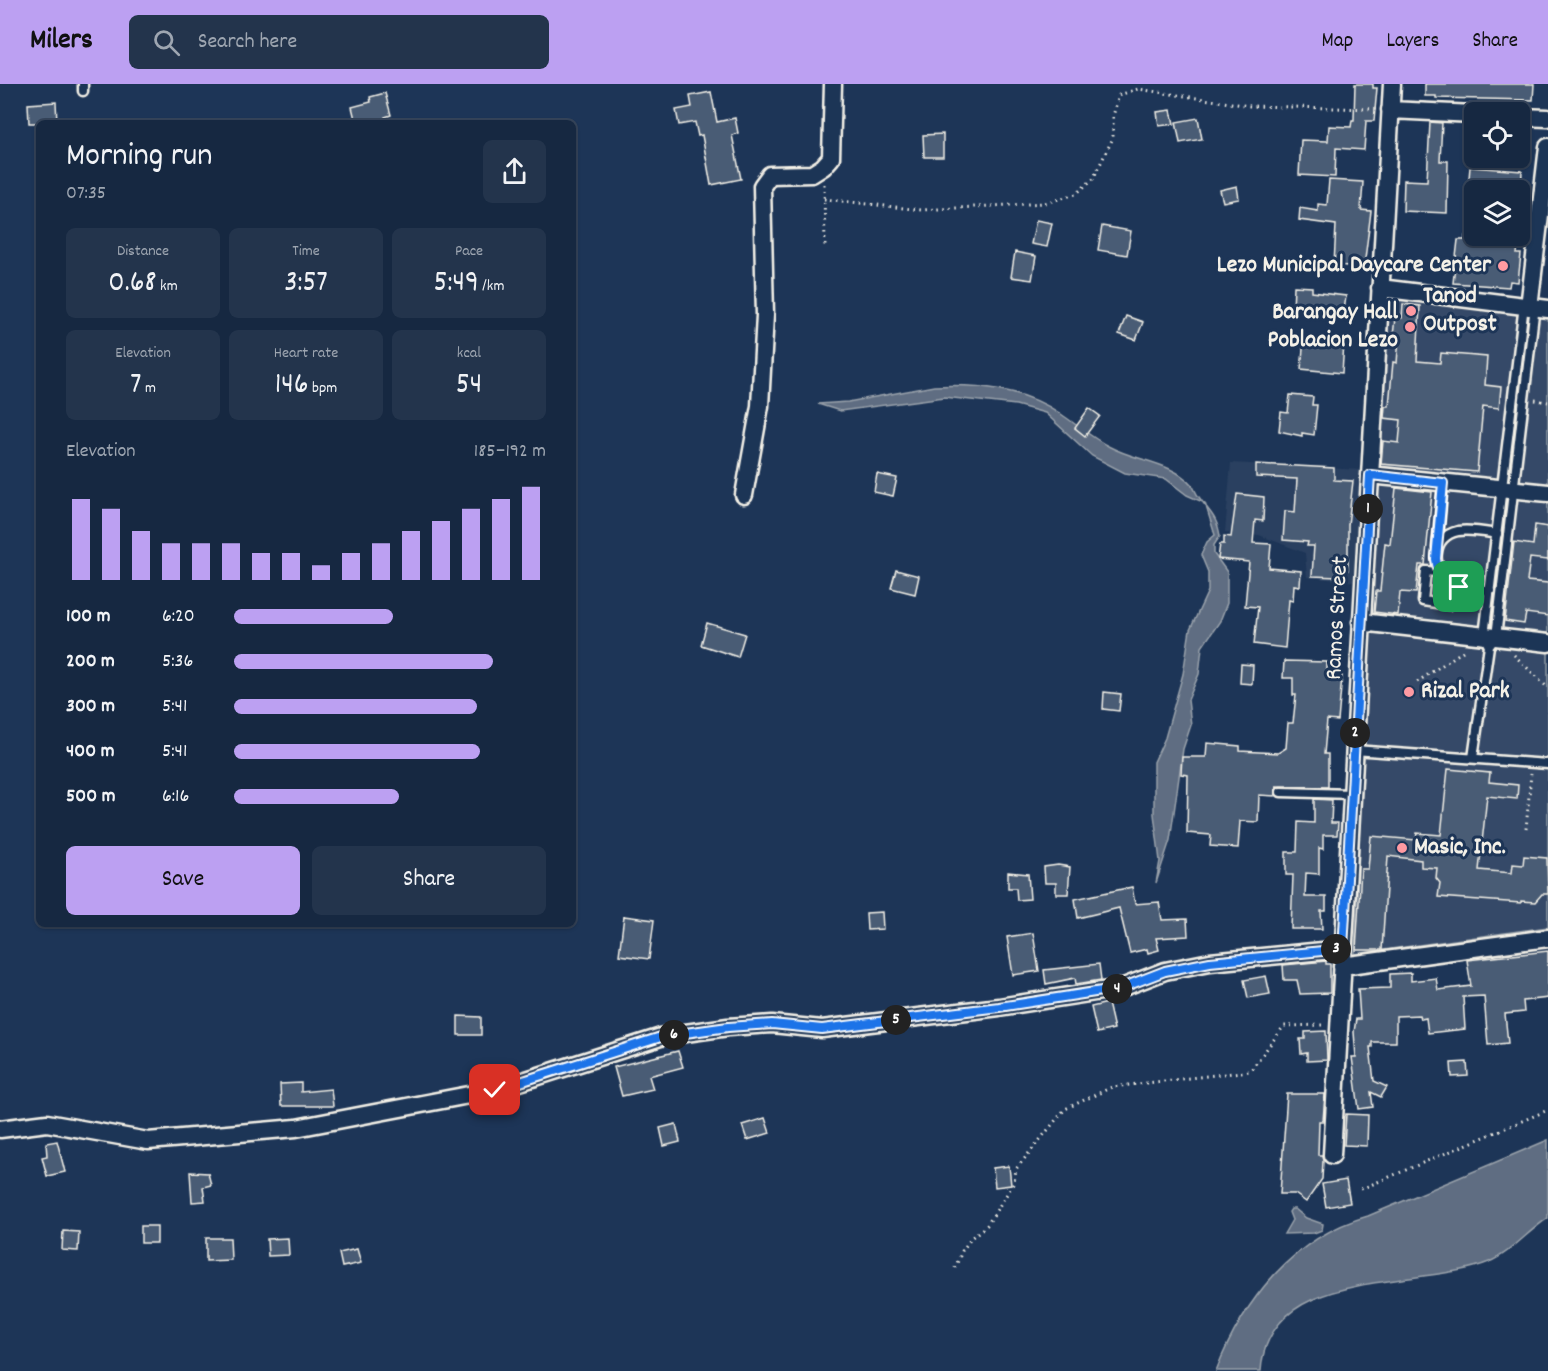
<!DOCTYPE html>
<html lang="en">
<head>
<meta charset="utf-8">
<style>
  :root { --surface:#162841; --page:#23344c; --text:#f1f3f6; --muted:#9ea6b1; --line:#35445a; --accent:#bca0f2 }
  body { margin:0; font-family:Dekko,sans-serif; background:var(--page); color:var(--text); height:100vh; display:flex; flex-direction:column; font-size:22px; white-space:nowrap }
  * { box-sizing:border-box; margin:0 }
  p { font-size:20px; color:var(--muted) }
  .icon { flex:none; width:33px; height:33px; fill:none; stroke:currentColor; stroke-width:2; stroke-linecap:round; stroke-linejoin:round }
  .map { position:relative; flex:1; overflow:hidden }
  .details { position:absolute; left:36px; top:36px; width:540px; height:807px; display:flex; flex-direction:column; background:var(--surface); border-radius:9px; box-shadow:0 2px 4px #0004,0 0 0 2px var(--line) }
  .details>* { flex:none }
  .tools { position:absolute; left:1464px; top:18px; display:grid; gap:12px }
  .tools a { display:grid; place-items:center; width:66px; height:66px; border-radius:9px; background:var(--surface); box-shadow:0 2px 4px #0004,0 0 0 2px var(--line); font-size:30px }
  .pin { position:absolute; display:grid; place-items:center; width:51px; height:51px; color:#fff; margin:-26px; border-radius:12px; box-shadow:0 3px 9px #0006 }
  .km { position:absolute; width:30px; height:30px; margin:-15px; border-radius:50%; background:#222; color:#fff; font-size:16px; line-height:30px; text-align:center }
  .round { display:grid; place-items:center; flex:none; width:63px; height:63px; border-radius:9px; background:var(--page) }
  .overview { display:flex; align-items:center; justify-content:space-between; height:102px; padding:0 30px }
  h1 { font-size:33px; font-weight:600; line-height:45px }
  .metrics { display:grid; grid-template-columns:repeat(3,1fr); gap:9px; height:102px; padding:6px 30px }
  .metrics div { display:grid; align-content:center; border-radius:9px; background:var(--page); text-align:center }
  .metrics b { font-size:30px; font-weight:600 }
  .metrics small { font-size:16px; font-weight:400 }
  .metrics p { font-size:16px }
  .chart { height:168px; padding:12px 30px }
  .chart p { display:flex; justify-content:space-between }
  .chart svg { width:100%; height:108px; margin-top:6px; stroke:var(--accent); stroke-width:6 }
  .button { display:flex; gap:12px; margin-top:auto; padding:12px 30px }
  .button a { flex:1; height:69px; border-radius:9px; background:var(--accent); color:#111; font-size:24px; font-weight:600; line-height:69px; text-align:center }
  .button a+a { background:var(--page); color:var(--text) }
  ul { padding:0 30px; list-style:none; font-size:20px }
  li { display:grid; grid-template-columns:96px 72px 1fr; align-items:center; height:45px }
  li i { height:15px; border-radius:8px; background:var(--accent) }
  header { display:flex; align-items:center; gap:36px; box-sizing:border-box; height:84px; padding:0 30px; background:var(--accent); color:#111 }
  header strong { font-size:28px }
  nav { display:flex; gap:33px; margin-inline-start:auto; font-size:21px }
  .search { width:420px; height:54px; background:var(--page); display:flex; align-items:center; gap:15px; box-sizing:border-box; padding:0 21px; border-radius:9px; color:var(--muted); font-size:22px }
  .map>svg:first-child { display:block }
  .built { fill:#2a4060 }
  .green { fill:#354a67; stroke:#949ea8; stroke-width:1.5 }
  .water { fill:#5e6d82; stroke:#9aa2ab; stroke-width:1.5 }
  .building { fill:#485b74; stroke:#f4f1e8; stroke-width:1.5 }
  .lines { fill:none; stroke-linecap:round; stroke-linejoin:round }
  .service-casing { stroke:#f4f1e8; stroke-width:13 }
  .minor-casing { stroke:#f4f1e8; stroke-width:21 }
  .path { stroke:#f4f1e8; stroke-width:3; stroke-dasharray:1.5 4.5; stroke-linecap:butt }
  .service { stroke:#1d3557; stroke-width:8 }
  .minor { stroke:#1d3557; stroke-width:16 }
  .route-casing { stroke:#fff; stroke-width:12 }
  .route { stroke:#1a73e8; stroke-width:8 }
  .poi-dot { fill:#ff9aa2; stroke:#1d3557; stroke-width:2 }
  .labels { text-anchor:middle; dominant-baseline:central; stroke-width:6; stroke-linejoin:round; paint-order:stroke }
  .poi-label { font-size:24px; font-weight:bold; fill:#f4f1e8; stroke:#1d3557; text-anchor:start }
  .street-label { font-size:24px; fill:#f4f1e8; stroke:#1d3557 }
</style>
</head>
<body>
<header>
<strong>Milers</strong>
<div class="search"><svg class="icon" aria-label="search" viewBox="0 0 24 24"><circle cx="10" cy="10" r="6"/><path d="M15 15l6 6"/></svg>Search here</div>
<nav><a>Map</a><a>Layers</a><a>Share</a></nav>
</header>
<div class="map">
<svg width="1548" height="1287" viewBox="0 0 1548 1287">
  <rect width="100%" height="100%" fill="#1d3557"/>
  <filter id="ink" filterUnits="userSpaceOnUse"><feTurbulence type="fractalNoise" baseFrequency=".0167" numOctaves="2"/><feDisplacementMap in="SourceGraphic" scale="12" xChannelSelector="R" yChannelSelector="G"/><feConvolveMatrix kernelMatrix="1 2 1 2 8 2 1 2 1" color-interpolation-filters="sRGB"/></filter>
  <g filter="url(#ink)">
    <!-- built -->
    <path class="built" d="M1231,379L1362,386L1356,498L1307,493L1305,469L1259,451L1225,448Z"/>
    <!-- green -->
    <path class="green" d="M1390,210L1548,235V843L1355,870L1363,654Z"/>
    <!-- water -->
    <path class="water" d="M934,302C978,300 1023,304 1061,330C1077,341 1092,354 1110,363C1136,377 1172,378 1192,401C1195,405 1196,410 1199,413C1209,428 1217,432 1220,452L1214,461V470L1227,488V519L1220,537L1202,563L1199,590L1188,616L1191,641L1183,665L1170,756L1156,799L1160,777L1154,730V678L1165,654L1183,590L1190,546L1208,507V488L1201,471L1207,458L1215,451L1205,419L1187,411L1166,395L1125,389L1092,372L1045,329L1016,321L944,313L840,327L818,320L848,318Z
      M1548,1056V1134C1528,1147 1512,1168 1489,1178C1422,1206 1268,1180 1261,1287H1216C1243,1217 1293,1153 1368,1132Z
      M1291,1125H1295L1306,1134L1323,1140L1322,1146L1314,1149L1284,1150L1292,1136L1289,1128Z"/>
    <!-- building -->
    <path class="building" d="M1355,0H1373V4H1377L1374,37H1366L1364,66L1336,64L1335,93L1299,91L1301,56L1328,57L1329,42L1351,43L1352,36H1354Z
      M1425,0H1534L1533,16L1436,14V12H1425Z
      M711,8L717,38L735,34L738,49L732,51L741,95L711,101L702,51L698,52L695,38L679,41L676,26L692,23L690,12Z
      M385,9L391,31L385,33L387,39H356L352,23L371,18L370,13Z
      M56,18L57,39H29L28,20Z
      M1171,26L1174,40L1159,42L1157,28Z
      M1198,34L1202,55L1180,59L1176,38Z
      M1430,38L1442,39L1440,77H1448L1447,129L1403,127L1404,96L1427,97Z
      M943,50V73H924L923,51Z
      M1470,83L1522,87L1521,106H1468Z
      M1329,96L1363,98L1361,126L1371,127L1364,183L1334,181L1336,141L1299,136L1300,124L1318,127V120L1327,121Z
      M1237,102L1239,115L1223,118L1220,106Z
      M1036,136L1052,139L1047,163L1031,160Z
      M1102,142L1131,147L1127,171L1098,166Z
      M1465,152H1519L1517,170H1521L1518,198L1510,197L1509,203L1453,199L1458,156H1465Z
      M1015,168L1036,172L1032,196L1011,193Z
      M1294,202L1312,203V208L1346,212L1344,227L1339,226L1338,234L1319,231L1320,227L1293,226Z
      M1403,220L1420,222L1417,277L1440,279L1441,269L1487,273L1485,301L1501,303L1499,324L1483,322L1477,388L1381,380L1383,357L1399,359L1401,336L1384,334L1385,322H1389L1393,278L1397,279L1399,253L1393,252L1395,234H1402Z
      M1126,232L1143,238L1136,256L1119,250Z
      M1304,255L1344,259L1342,289L1301,285Z
      M1290,311L1313,313L1312,321H1317L1314,351L1302,349V352L1279,347L1281,328L1288,329Z
      M1089,324L1100,332L1085,352L1075,344Z
      M1256,380L1334,384V396L1353,397L1348,441V486L1338,485V493L1312,492L1314,462H1307L1308,458L1283,456L1285,427L1295,428L1297,395L1256,393Z
      M877,390L897,394L893,412L874,408Z
      M1396,404L1432,408L1425,481H1419L1416,509L1400,508L1398,531L1374,528L1376,507H1380L1385,459L1390,460Z
      M1237,410L1264,413L1263,437L1255,436L1253,459L1271,460L1269,484L1301,487L1300,502L1294,501L1293,517L1289,516L1285,564L1254,560L1258,523L1245,522L1249,478L1218,475L1220,460H1224V452L1231,453Z
      M1535,441L1548,443V476L1530,474L1527,497L1548,499V532L1526,529L1524,540L1505,537L1514,458L1533,461Z
      M896,486L919,492L915,510L891,504Z
      M707,539L745,550L738,573L701,561Z
      M1284,577L1327,578V591L1342,592L1338,637L1327,636L1324,670H1328V703L1276,702L1275,712L1259,711L1258,738L1240,737L1238,764L1210,762L1211,751L1187,749L1188,691L1181,690L1182,673H1206L1207,659L1240,662V667L1278,669L1286,664L1288,639H1293L1296,611H1293V594H1283Z
      M1241,580L1253,581L1252,600L1240,599Z
      M1104,608L1121,610L1119,627L1103,625Z
      M1448,685L1490,689L1489,698L1518,701L1517,715L1487,712L1479,786L1512,789L1513,780L1523,781L1524,772L1547,774L1548,810H1542L1535,818L1521,817V819L1438,813L1440,799L1436,794L1437,784L1421,783V776L1388,772L1382,866H1356L1361,785H1368L1371,752L1416,756L1417,749L1441,751Z
      M1314,715L1332,716L1331,739H1338L1337,751H1323V765L1319,764V790L1306,789L1305,813H1326V827H1321L1322,845H1291L1293,791H1286V768H1297L1298,738L1314,739Z
      M1058,781L1070,783L1068,810H1056V799H1045L1044,783Z
      M1008,788L1028,790L1030,815L1017,816L1016,804H1008Z
      M1132,803L1135,820L1159,818L1162,836L1187,835L1188,852L1156,854L1159,866L1148,869L1147,865L1130,869L1119,824L1078,834L1075,815Z
      M882,828L883,845L867,846L866,829Z
      M624,832L654,836L649,875L619,871Z
      M1033,849L1039,887L1013,891L1007,853Z
      M1548,867V914L1523,917L1524,928L1505,930L1508,959L1488,961L1484,912L1463,913L1465,945L1428,949L1426,934L1421,935L1420,931L1396,932V958H1372V963H1370L1374,997L1387,1003L1381,1013L1371,1008L1373,1023L1359,1025L1352,973H1356L1354,948L1356,935H1360L1358,905L1390,904V890L1411,889V897L1436,894L1438,906L1471,902L1467,876Z
      M1326,877V880H1330V909L1300,910L1297,896H1284L1283,881Z
      M1099,880L1101,896L1076,900L1075,894L1046,900L1044,886Z
      M1266,892L1270,910L1248,914L1244,896Z
      M1108,919L1114,945L1097,949L1091,923Z
      M458,932L481,933V951H458Z
      M1326,947L1327,976L1307,977V969L1301,970L1300,955H1305V948Z
      M678,967L683,983L649,992L653,1005L622,1012L614,983Z
      M1467,978L1468,992L1452,993L1451,979Z
      M301,999V1008L331,1005L333,1022H281L280,1000Z
      M1287,1010H1325L1323,1037H1319L1318,1071H1322L1323,1077L1322,1095L1306,1118L1295,1110H1280Z
      M1346,1030L1368,1031L1367,1062L1344,1061Z
      M765,1034L770,1049L747,1056L742,1041Z
      M676,1040L680,1058L664,1062L660,1044Z
      M57,1057L65,1088L47,1092L42,1073L47,1072L46,1059Z
      M1009,1082L1011,1101L995,1103L993,1084Z
      M190,1088L208,1089L211,1101L203,1103L205,1117L192,1118Z
      M1346,1096L1350,1119L1326,1123L1322,1100Z
      M141,1142H157V1159H141Z
      M63,1147L79,1148L78,1167L62,1166Z
      M206,1154H230L231,1176L206,1177Z
      M288,1154L289,1171L268,1172L267,1155Z
      M357,1165L361,1179L342,1183L339,1169Z"/>
    <g class="lines">
      <!-- service casing -->
      <g class="service-casing">
        <path id="service" d="M83,0V7
          M1437,464L1443,399
          M1440,488L1426,487L1423,517L1449,521L1452,500
          M1490,507L1450,499C1431,485 1431,453 1458,447C1470,445 1485,448 1497,450
          M1354,666L1548,680
          M1473,674L1489,562L1484,552L1523,229L1529,223L1534,230L1496,553L1489,562
          M1281,708L1352,710"/>
      </g>
      <!-- minor casing -->
      <g class="minor-casing">
        <path id="minor" d="M1390,26L1474,30
          M1520,33L1548,34
          M1380,204L1548,225
          M1529,223L1548,63
          M1370,391L1548,409
          M744,411L760,322L765,231L762,102L770,91L812,90L823,83L831,74L833,0
          M1361,538L1548,559
          M1342,882L1548,854
          M0,1045L47,1039L148,1057L296,1044L495,1006L664,952L728,943L772,940L822,945L999,923L1121,904L1165,887L1210,878L1343,865
          M1332,1071L1392,0"/>
      </g>
      <!-- path -->
      <path class="path" d="M824,100L825,163
        M824,115L921,126L1045,119L1076,110L1093,95L1113,54V32L1119,11L1138,5L1250,22L1376,25
        M1535,316L1548,318
        M1514,571L1548,604
        M1417,598L1466,565
        M1526,745L1531,690
        M1361,1105L1548,1026
        M955,1184L962,1167L972,1153L987,1141L1014,1099L1016,1085L1065,1025L1112,1003L1250,987L1284,942L1325,941"/>
      <!-- service -->
      <use href="#service" class="service"/>
      <!-- minor -->
      <use href="#minor" class="minor"/>
    </g>
  </g>
  <g class="lines" filter="url(#ink)">
    <!-- route casing -->
    <g class="route-casing">
      <path id="route" d="M495,1006L664,952L728,943L772,940L822,945L999,923L1121,904L1165,887L1210,878L1343,865L1370,391L1443,399L1436,475C1438,490 1445,498 1459,503"/>
    </g>
    <!-- route -->
    <use href="#route" class="route"/>
  </g>
  <!-- markers -->
  <g class="poi-dot">
    <circle cx="1503" cy="182" r="6"/>
    <circle cx="1411" cy="227" r="6"/>
    <circle cx="1410" cy="243" r="6"/>
    <circle cx="1409" cy="608" r="6"/>
    <circle cx="1402" cy="764" r="6"/>
  </g>
  <g class="labels">
    <!-- poi labels -->
    <g class="poi-label">
      <text x="1491" y="182" text-anchor="end">Lezo Municipal Daycare Center</text>
      <text x="1423" y="213">Tanod<tspan x="1423" dy="28">Outpost</tspan></text>
      <text x="1398" y="229" text-anchor="end">Barangay Hall<tspan x="1398" dy="28">Poblacion Lezo</tspan></text>
      <text x="1421" y="608">Rizal Park</text>
      <text x="1414" y="764">Masic, Inc.</text>
    </g>
    <!-- street labels -->
    <g class="street-label">
      <text transform="translate(1338 534) rotate(-87)">Ramos Street</text>
    </g>
  </g>
</svg>
<div class="tools">
<a><svg class="icon" aria-label="locate" viewBox="0 0 24 24"><circle cx="12" cy="12" r="6"/><path d="M12 2v4M12 18v4M2 12h4M18 12h4"/></svg></a>
<a><svg class="icon" aria-label="layers" viewBox="0 0 24 24"><path d="M12 4l9 5-9 5-9-5zM3 14l9 5 9-5"/></svg></a>
</div>
<div class="pin" style="left:1459px;top:503px;background:#1e9e55"><svg class="icon" aria-label="arrive" viewBox="0 0 24 24"><path d="M6 21V4h12l-3 4 3 4H6"/></svg></div>
<div class="pin" style="left:495px;top:1006px;background:#d93025"><svg class="icon" aria-label="check" viewBox="0 0 24 24"><path d="M5 12l5 5 9-10"/></svg></div>
<b class="km" style="left:1368px;top:425px">1</b>
<b class="km" style="left:1355px;top:649px">2</b>
<b class="km" style="left:1336px;top:865px">3</b>
<b class="km" style="left:1117px;top:905px">4</b>
<b class="km" style="left:896px;top:936px">5</b>
<b class="km" style="left:674px;top:951px">6</b>
<section class="details">
<div class="overview"><div><h1>Morning run</h1><p>07:35</p></div><a class="round"><svg class="icon" aria-label="share" viewBox="0 0 24 24"><path d="M12 15V3M7 8l5-5 5 5M5 13v7h14v-7"/></svg></a></div>
<div class="metrics">
<div><p>Distance</p><b>0.68<small> km</small></b></div>
<div><p>Time</p><b>3:57</b></div>
<div><p>Pace</p><b>5:49<small> /km</small></b></div>
</div>
<div class="metrics">
<div><p>Elevation</p><b>7<small> m</small></b></div>
<div><p>Heart rate</p><b>146<small> bpm</small></b></div>
<div><p>kcal</p><b>54</b></div>
</div>
<div class="chart"><p><span>Elevation</span>185–192 m</p>
<svg viewBox="0 0 160 44" preserveAspectRatio="none"><path d="M5 44V11M15 44V15M25 44V24M35 44V29M45 44V29M55 44V29M65 44V33M75 44V33M85 44V38M95 44V33M105 44V29M115 44V24M125 44V20M135 44V15M145 44V11M155 44V6"/></svg>
</div>
<ul>
<li><b>100 m</b>6:20<i style="width:51%"></i></li>
<li><b>200 m</b>5:36<i style="width:83%"></i></li>
<li><b>300 m</b>5:41<i style="width:78%"></i></li>
<li><b>400 m</b>5:41<i style="width:79%"></i></li>
<li><b>500 m</b>6:16<i style="width:53%"></i></li>
</ul>
<div class="button"><a>Save</a><a>Share</a></div>
</section>
</div>
</body>
</html>
